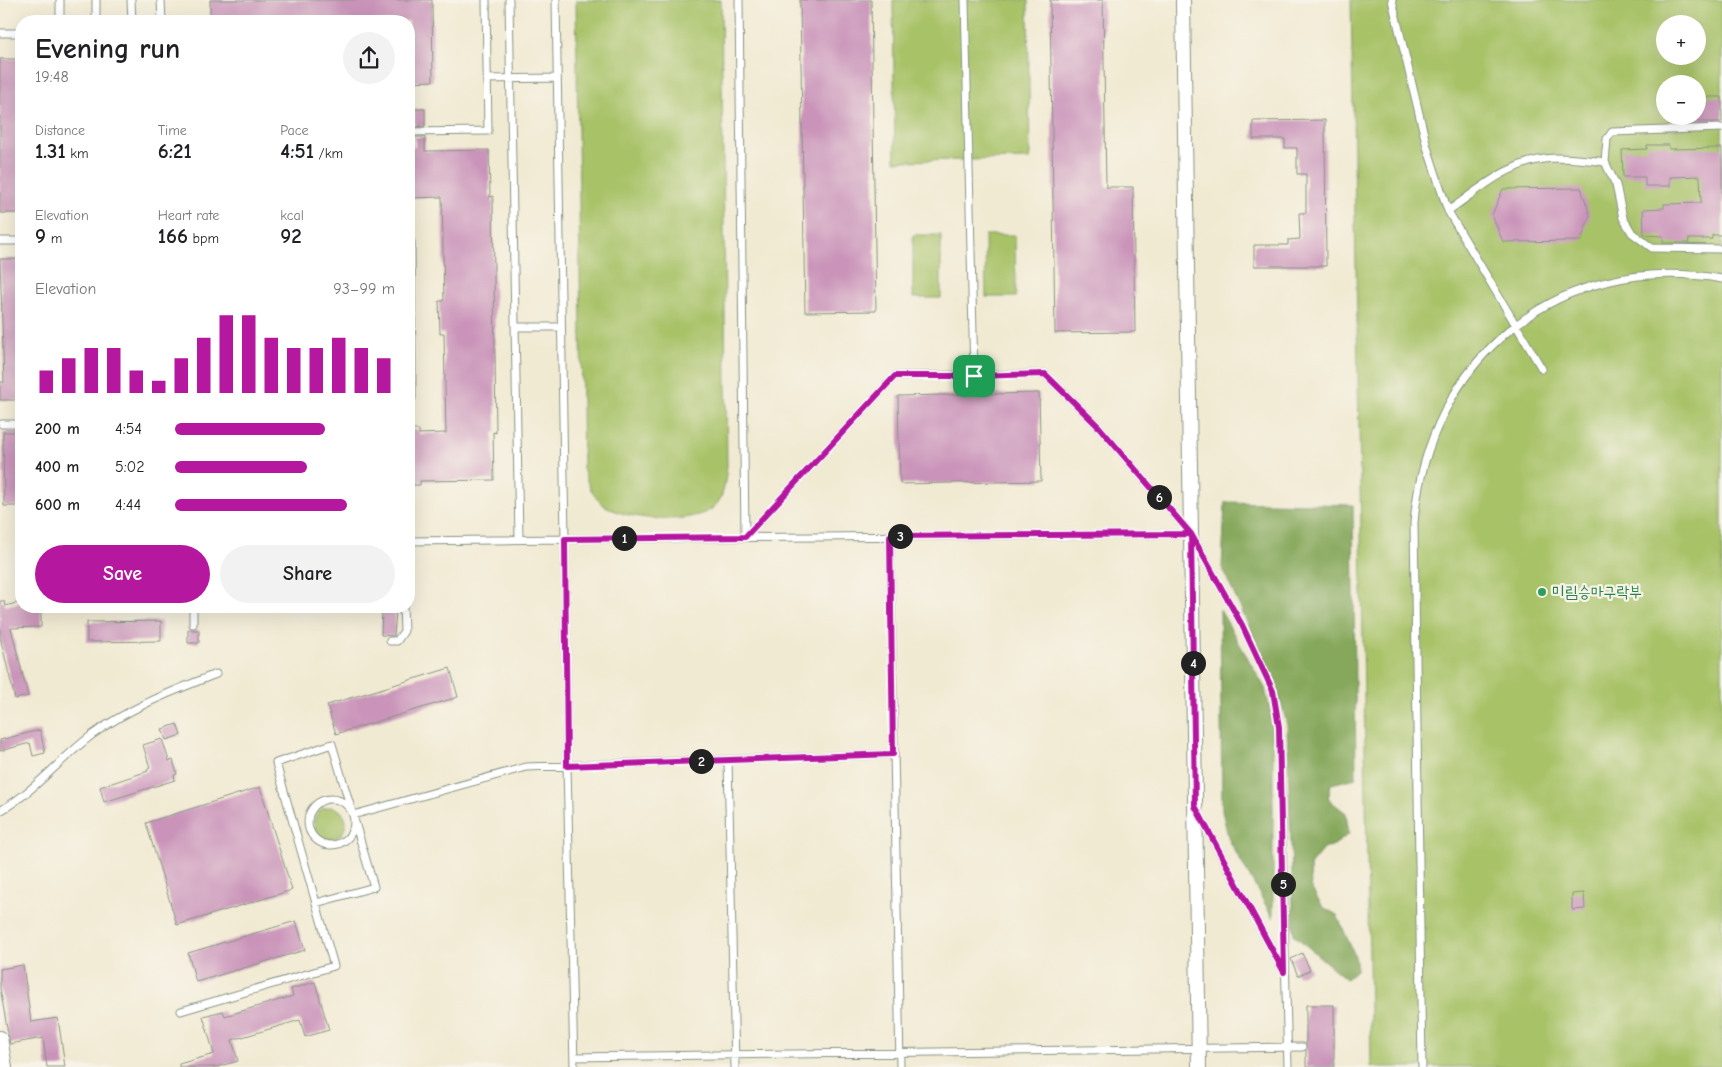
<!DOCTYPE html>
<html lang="en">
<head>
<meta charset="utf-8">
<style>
  :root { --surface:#fff; --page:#f2f2f2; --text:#202124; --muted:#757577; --accent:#b5179e }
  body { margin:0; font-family:"Comic Neue","Poor Story",sans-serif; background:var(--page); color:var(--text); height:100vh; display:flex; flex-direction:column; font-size:19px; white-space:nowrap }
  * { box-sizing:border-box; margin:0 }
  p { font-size:16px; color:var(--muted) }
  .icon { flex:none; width:28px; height:28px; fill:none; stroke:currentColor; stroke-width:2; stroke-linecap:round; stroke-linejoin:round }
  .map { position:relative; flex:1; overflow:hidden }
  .sheet { position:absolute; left:15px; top:15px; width:400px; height:598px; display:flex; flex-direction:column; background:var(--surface); border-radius:20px; box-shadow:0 5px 20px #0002 }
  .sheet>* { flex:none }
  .buttons { position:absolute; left:1656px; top:15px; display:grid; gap:10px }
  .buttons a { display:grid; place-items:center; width:50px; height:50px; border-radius:50%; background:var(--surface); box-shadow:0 5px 20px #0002; font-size:25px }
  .pin { position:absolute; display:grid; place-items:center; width:42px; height:42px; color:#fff; margin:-21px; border-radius:10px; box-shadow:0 2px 8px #0006 }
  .km { position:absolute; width:25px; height:25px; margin:-12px; border-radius:50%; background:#222; color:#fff; font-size:14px; line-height:25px; text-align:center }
  .round { display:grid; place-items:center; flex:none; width:52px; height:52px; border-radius:26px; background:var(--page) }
  .summary { display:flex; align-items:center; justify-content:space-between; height:85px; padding:0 20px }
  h1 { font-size:28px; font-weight:600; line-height:38px }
  .stats { display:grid; grid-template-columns:repeat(3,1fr); gap:8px; height:85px; padding:5px 20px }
  .stats div { display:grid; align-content:center }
  .stats b { font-size:21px; font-weight:600 }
  .stats small { font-size:14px; font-weight:400 }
  .stats p { font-size:14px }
  .chart { height:140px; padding:10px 20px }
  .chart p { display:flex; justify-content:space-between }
  .chart svg { width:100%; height:90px; margin-top:5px; stroke:var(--accent); stroke-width:6 }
  .action { display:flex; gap:10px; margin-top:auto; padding:10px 20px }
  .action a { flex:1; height:58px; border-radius:30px; background:var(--accent); color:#fff; font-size:20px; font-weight:600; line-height:58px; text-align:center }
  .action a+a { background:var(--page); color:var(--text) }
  ul { padding:0 20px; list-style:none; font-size:16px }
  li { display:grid; grid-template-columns:80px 60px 1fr; align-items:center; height:38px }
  li i { height:12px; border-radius:6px; background:var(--accent) }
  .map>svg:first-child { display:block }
  .green { fill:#a8c268; stroke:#64804e; fill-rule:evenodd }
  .forest { fill:#86a85c; stroke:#527248 }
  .building { fill:#ca94ba }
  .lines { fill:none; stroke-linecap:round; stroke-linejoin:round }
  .service-casing { stroke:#889484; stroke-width:9 }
  .minor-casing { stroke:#889484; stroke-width:16 }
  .service { stroke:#fff; stroke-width:7 }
  .minor { stroke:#fff; stroke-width:14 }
  .route-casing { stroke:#fff; stroke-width:10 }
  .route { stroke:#b5179e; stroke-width:6 }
  .leisure-dot { fill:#2e9e5b; stroke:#f7f3e8; stroke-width:2 }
  .labels { text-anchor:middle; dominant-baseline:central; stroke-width:4.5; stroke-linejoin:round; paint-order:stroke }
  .leisure-label { font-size:16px; fill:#27864d; stroke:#f7f3e8; text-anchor:start }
</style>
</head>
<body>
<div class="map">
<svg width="1722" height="1067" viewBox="0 0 1722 1067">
  <rect width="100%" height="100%" fill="#f7f3e8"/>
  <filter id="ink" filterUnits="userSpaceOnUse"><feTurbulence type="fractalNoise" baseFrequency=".02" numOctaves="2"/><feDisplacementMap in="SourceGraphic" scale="10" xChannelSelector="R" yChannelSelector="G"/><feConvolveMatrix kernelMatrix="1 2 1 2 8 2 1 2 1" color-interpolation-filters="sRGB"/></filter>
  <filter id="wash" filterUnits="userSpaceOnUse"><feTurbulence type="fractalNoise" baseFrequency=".0096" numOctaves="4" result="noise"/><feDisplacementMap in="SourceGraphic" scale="20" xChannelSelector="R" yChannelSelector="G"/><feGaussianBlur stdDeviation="1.12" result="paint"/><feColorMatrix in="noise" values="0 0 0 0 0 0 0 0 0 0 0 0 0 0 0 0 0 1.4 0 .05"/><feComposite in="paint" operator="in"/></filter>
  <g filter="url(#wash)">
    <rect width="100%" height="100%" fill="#f1ead3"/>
    <!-- green -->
    <path class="green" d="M576,0H721L727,466C725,479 725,496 715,506C696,526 621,521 601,503C591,494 587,481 583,469Z
      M893,0H1028L1030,159L895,161Z
      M1351,0H1722V1067H1371ZM1665,24H1698V56H1665ZM1665,84H1698V116H1665Z
      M913,235H941V298H913Z
      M985,235H1015L1016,297H986Z
      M314 823a16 16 0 1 1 32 0a16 16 0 1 1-32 0Z"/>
    <!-- forest -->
    <path class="forest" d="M1225,502L1353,505L1356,778L1331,784L1328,799L1346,813L1349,834L1334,845L1323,849L1310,865L1311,888L1323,907L1337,915L1355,956L1357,969L1346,979L1294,935L1287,725L1277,687L1222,568Z
      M1220,610L1265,688L1273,724V918L1229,840L1222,811Z"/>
    <g id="blocks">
      <!-- building -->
      <path class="building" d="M210,0H432L433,81L409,82V21H210Z
        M800,0H871L876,311L805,312Z
        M1050,0H1103L1106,187H1133L1135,332L1055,333Z
        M0,59H21V213H0Z
        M1698,97H1722V122H1698Z
        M414,109H425V126L415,127Z
        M1325,120L1326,266H1254V245H1288V240L1300,239L1299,213H1306V174H1297V148H1285V139H1253V121Z
        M415,137H425V151L489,150L490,197L493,196L496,433L493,432L494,480L420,481V485H409V430H419V434L446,433L444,333L440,334L439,301H444L442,197L409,198V147H415Z
        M1647,145H1669V149L1722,148V235H1712V239H1688L1689,243H1663V236L1644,235L1643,209L1664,208V204L1701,203L1700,176L1670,177V186H1645V177H1623L1622,150L1647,149Z
        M1581,188L1590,215L1581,241L1503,242L1492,215L1503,189Z
        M0,259H21V400H0V382H4Z
        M1039,393L1041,481L900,484L898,396Z
        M3,432H21V506H4Z
        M0,601H4L5,606L21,602V606H41V627L11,628L28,696L15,699L0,637Z
        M382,609L396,610L394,636L381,635Z
        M161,621V641L87,642V622Z
        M188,630H199V643H188Z
        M450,668L458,697L336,734L327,705Z
        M177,724L181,735L166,740L162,729Z
        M40,730L45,753L33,756L30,743L0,751V740Z
        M162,739L169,761L173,760L177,774L174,775L175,780L104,802L100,787L148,771L147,769L150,768L143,745Z
        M260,787L292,890L177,925L146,823Z
        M1584,893L1585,909L1572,910V894Z
        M296,921L305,950L196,982L188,953Z
        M1302,953L1310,970L1298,976L1291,959Z
        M23,965L31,1022L58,1018L65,1067H47L43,1038L10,1044L0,988V969Z
        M315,982L329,1030L305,1037L300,1020L232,1040L238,1061L216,1067H179V1064L214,1054L203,1016L223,1011L225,1016L293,996L291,989Z
        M1306,1005H1334V1067H1306Z"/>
    </g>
  </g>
  <g filter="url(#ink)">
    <use href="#blocks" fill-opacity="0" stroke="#889484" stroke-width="1"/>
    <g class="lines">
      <!-- service casing -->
      <g class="service-casing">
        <path id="service" d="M60,0V21
          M96,0V21
          M131,0L132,21
          M161,0L162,21
          M509,0L519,539
          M739,0L745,537
          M965,0L974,376
          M1392,0L1427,147L1448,211C1481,188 1512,159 1555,158C1571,158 1589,160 1605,162
          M0,33H21
          M487,79L557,78
          M1722,128L1612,132L1607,139L1605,162L1616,185L1623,218L1632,233L1652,248L1722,249
          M409,132L488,131L486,0
          M1448,211L1542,369
          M0,241H21
          M409,242H411L412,398H409
          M515,327H561
          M2,424H21
          M745,537L895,376L1045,374L1099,427L1191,534L1242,625L1273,691L1279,727L1288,1067
          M890,537L900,1067
          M409,541L565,539L556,0
          M193,624V606
          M390,641H397L404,631L403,606
          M728,760L735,1067
          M308 822a23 23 0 1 1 46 0a23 23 0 1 1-46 0Z
          M0,811C35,791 60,759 92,735C129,708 173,691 216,674
          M1198,812L1283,970
          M353,815L526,767L893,754
          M181,1011L334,966L276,763L332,744L374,887L316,903
          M574,1057L1302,1047
          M574,1067L567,766L565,539L1191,534
          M1422,1067L1414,523C1427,359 1558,250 1722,279"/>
      </g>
      <!-- minor casing -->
      <g class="minor-casing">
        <path id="minor" d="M1183,0L1199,1067
          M0,1038L5,1067"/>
      </g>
      <!-- service -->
      <use href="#service" class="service"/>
      <!-- minor -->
      <use href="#minor" class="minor"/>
    </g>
  </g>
  <g class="lines" filter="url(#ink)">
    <!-- route casing -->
    <g class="route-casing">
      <path id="route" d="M974,376H895L745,537L565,539L567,766L893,754L890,536L1191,534L1195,806L1284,972L1279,727L1273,691L1242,625L1191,534L1099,427L1045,374L974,376"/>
    </g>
    <!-- route -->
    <use href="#route" class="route"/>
  </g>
  <!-- markers -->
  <circle class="leisure-dot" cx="1542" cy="592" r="5"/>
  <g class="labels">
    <!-- leisure labels -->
    <g class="leisure-label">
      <text x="1552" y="592">미림승마구락부</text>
    </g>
  </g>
</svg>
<div class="buttons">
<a>+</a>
<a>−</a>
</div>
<div class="pin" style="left:974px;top:376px;background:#1e9e55"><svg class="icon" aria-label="arrive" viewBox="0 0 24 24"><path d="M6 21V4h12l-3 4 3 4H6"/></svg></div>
<b class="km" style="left:624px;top:538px">1</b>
<b class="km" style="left:701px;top:761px">2</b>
<b class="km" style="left:900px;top:536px">3</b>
<b class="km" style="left:1193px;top:663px">4</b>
<b class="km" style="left:1283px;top:884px">5</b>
<b class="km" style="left:1159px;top:497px">6</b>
<section class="sheet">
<div class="summary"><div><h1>Evening run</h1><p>19:48</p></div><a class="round"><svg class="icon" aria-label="share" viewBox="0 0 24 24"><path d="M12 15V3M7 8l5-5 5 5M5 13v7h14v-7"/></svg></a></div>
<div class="stats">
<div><p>Distance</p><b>1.31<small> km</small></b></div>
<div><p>Time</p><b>6:21</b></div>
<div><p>Pace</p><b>4:51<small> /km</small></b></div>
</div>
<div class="stats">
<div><p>Elevation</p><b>9<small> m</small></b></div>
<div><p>Heart rate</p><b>166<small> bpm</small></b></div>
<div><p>kcal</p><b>92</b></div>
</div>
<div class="chart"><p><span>Elevation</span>93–99 m</p>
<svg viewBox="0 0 160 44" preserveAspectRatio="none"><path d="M5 44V33M15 44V27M25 44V22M35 44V22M45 44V33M55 44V38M65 44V27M75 44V17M85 44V6M95 44V6M105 44V17M115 44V22M125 44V22M135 44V17M145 44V22M155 44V27"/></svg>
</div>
<ul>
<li><b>200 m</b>4:54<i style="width:68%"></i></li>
<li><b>400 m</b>5:02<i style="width:60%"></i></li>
<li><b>600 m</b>4:44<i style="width:78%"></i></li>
</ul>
<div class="action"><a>Save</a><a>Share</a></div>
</section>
</div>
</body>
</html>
